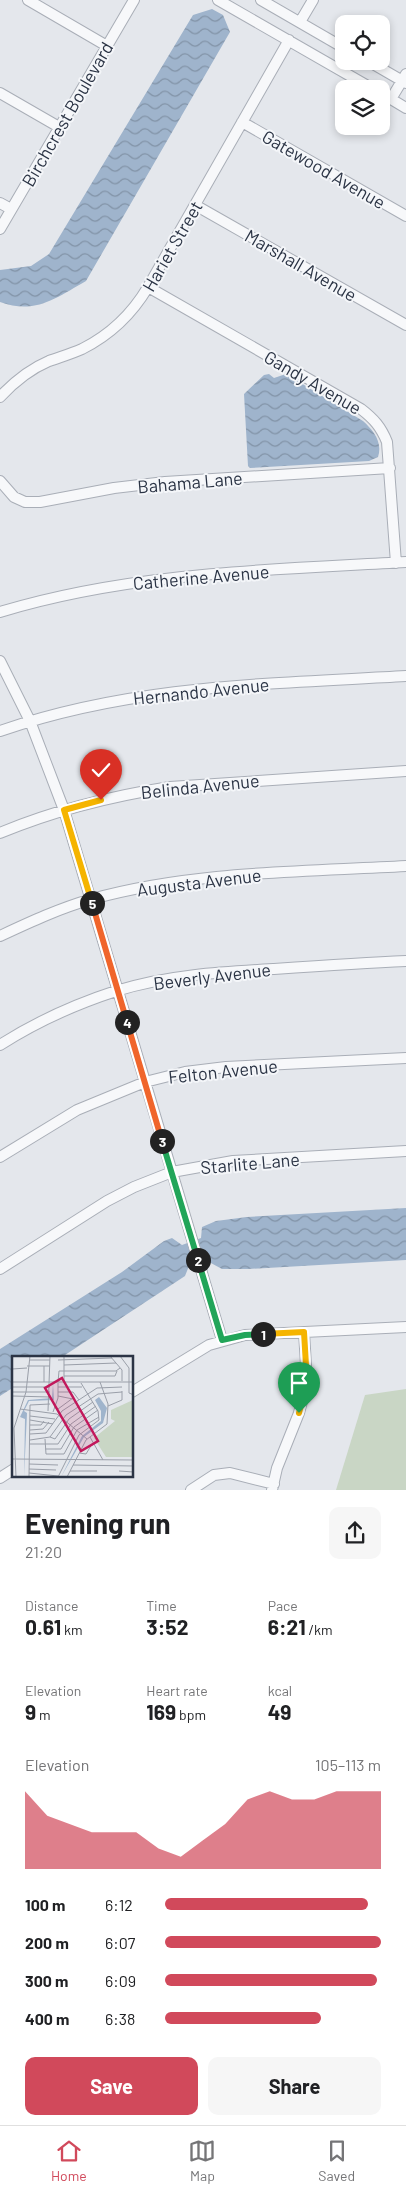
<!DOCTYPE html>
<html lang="en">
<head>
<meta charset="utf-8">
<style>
  :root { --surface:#fff; --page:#f6f6f6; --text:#202124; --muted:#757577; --line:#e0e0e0; --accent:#d1495b }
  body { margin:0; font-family:Barlow,sans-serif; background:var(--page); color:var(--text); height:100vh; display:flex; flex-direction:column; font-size:19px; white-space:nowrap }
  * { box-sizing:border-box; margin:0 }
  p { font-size:16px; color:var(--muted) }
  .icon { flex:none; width:28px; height:28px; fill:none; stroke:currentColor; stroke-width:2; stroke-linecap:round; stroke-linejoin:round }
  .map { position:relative; height:1490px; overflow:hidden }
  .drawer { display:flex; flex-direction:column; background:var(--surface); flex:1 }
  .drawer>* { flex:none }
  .controls { position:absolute; left:335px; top:15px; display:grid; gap:10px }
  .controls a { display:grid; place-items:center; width:55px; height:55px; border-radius:10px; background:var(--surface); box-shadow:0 2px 8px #0003; font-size:25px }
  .pin { position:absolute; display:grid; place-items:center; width:42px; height:42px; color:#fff; margin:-51px -21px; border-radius:50% 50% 50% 0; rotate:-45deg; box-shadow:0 0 5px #0007 }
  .pin .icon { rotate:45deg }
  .km { position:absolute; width:25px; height:25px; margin:-12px; border-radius:50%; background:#222; color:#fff; font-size:14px; line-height:25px; text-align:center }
  .round { display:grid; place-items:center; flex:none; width:52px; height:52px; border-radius:10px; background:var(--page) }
  .overview { display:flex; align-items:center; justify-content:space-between; height:85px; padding:0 25px }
  h1 { font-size:28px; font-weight:700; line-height:38px }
  .metrics { display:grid; grid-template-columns:repeat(3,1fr); gap:8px; height:85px; padding:5px 25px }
  .metrics div { display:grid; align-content:center }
  .metrics b { font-size:21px; font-weight:700 }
  .metrics small { font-size:14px; font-weight:400 }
  .metrics p { font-size:14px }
  .chart { height:140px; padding:10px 25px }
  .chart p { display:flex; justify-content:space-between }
  .chart svg { width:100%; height:90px; margin-top:5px; fill:var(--accent); opacity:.7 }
  .action { display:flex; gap:10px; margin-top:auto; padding:10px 25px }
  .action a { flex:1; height:58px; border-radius:10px; background:var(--accent); color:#fff; font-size:20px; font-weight:700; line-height:58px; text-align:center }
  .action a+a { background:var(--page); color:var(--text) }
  ul { padding:0 25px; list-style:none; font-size:16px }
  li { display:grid; grid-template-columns:80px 60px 1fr; align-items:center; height:38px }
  li i { height:12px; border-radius:6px; background:var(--accent) }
  .tabs { display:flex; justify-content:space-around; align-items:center; height:70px; border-top:1px solid var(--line); background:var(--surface); font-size:14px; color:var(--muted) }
  .tabs a { display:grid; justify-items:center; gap:2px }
  .tabs .selected { color:var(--accent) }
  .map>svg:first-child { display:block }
  .green { fill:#c9d6c5 }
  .water { fill:url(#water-waves) }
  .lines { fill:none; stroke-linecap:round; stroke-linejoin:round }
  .minor-casing { stroke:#a9aeb7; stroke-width:12 }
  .minor { stroke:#f7f8fa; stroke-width:10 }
  .split-1-casing { stroke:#fff; stroke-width:10 }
  .split-2-casing { stroke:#fff; stroke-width:10 }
  .split-3-casing { stroke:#fff; stroke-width:10 }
  .split-4-casing { stroke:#fff; stroke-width:10 }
  .split-5-casing { stroke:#fff; stroke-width:10 }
  .split-6-casing { stroke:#fff; stroke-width:10 }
  .split-1 { stroke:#f5b400; stroke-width:6 }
  .split-2 { stroke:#22a559; stroke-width:6 }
  .split-3 { stroke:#22a559; stroke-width:6 }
  .split-4 { stroke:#f0652b; stroke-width:6 }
  .split-5 { stroke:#f0652b; stroke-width:6 }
  .split-6 { stroke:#f5b400; stroke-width:6 }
  .labels { text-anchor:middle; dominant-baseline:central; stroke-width:4; stroke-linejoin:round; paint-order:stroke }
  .street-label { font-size:18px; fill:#2b3445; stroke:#f4f6f9 }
  .inset-road { fill:none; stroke:#9a9fa9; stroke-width:1 }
  .view { fill:#c2185b; fill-opacity:0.15; stroke:#c2185b; stroke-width:2.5 }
  .inset-edge { fill:none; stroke:#2b3445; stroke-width:2.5 }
</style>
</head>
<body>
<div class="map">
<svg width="406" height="1490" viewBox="0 0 406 1490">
  <defs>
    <pattern id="water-waves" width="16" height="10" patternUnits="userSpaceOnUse" patternTransform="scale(1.25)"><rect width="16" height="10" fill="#9fb4cc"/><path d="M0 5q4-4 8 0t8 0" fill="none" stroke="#8293a7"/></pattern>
  </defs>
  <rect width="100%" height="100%" fill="#e4e7ec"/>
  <!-- green -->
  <path class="green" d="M406,1389V1490H336L365,1395Z"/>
  <!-- water -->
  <path class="water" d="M212,9L223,15L230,32L86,281C56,298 35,315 0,302V270L31,266L49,254L193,15Z
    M269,374L274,378L286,374L363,421C373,430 383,442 378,457L369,461L250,468L248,466L244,394L264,375Z
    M406,1208V1260L248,1269H222L209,1262L189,1266L185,1276L62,1357L14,1358V1387L0,1396V1349L122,1272L164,1241L172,1238L182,1245L201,1238L202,1227L216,1221L247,1217Z"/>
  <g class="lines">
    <!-- minor casing -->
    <g class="minor-casing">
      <path id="minor" d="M28,0L107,46
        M218,0L373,89
        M261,0L344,48
        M300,22L313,0
        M368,61L406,83
        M0,93L59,127
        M381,93L406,108
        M391,99L406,74
        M242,122L406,216
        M0,203L11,209
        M195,205L406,325
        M0,229L134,0
        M148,287L361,409C374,419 381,427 387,442L396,563
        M0,397C14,382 30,369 49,361C60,357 71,354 82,349C110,335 132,314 148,287L289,40
        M0,481L14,497L25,502H40L114,488L165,482L390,468
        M0,612C132,572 269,570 406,562
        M0,661L30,721L64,810L222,1340
        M0,731C133,685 267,684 406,676
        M0,833C55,810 112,796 170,787L406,771
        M0,936C30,922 60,908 92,899C193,871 301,872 406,866
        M0,1045C36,1022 76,1004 116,991C167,975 221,972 274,969C318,966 362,963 406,961
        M0,1157L77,1110L145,1082L185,1072L226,1067L406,1058
        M0,1269L107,1201L134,1187L172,1172L233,1161L406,1151
        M132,1392L209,1345L245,1335L406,1327
        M0,1478L14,1469
        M191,1490L214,1475L230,1473L274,1484
        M272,1490L277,1468L299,1413L307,1382L304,1332"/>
    </g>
    <!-- minor -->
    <use href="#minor" class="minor"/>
  </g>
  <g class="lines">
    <!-- split-1 casing -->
    <g class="split-1-casing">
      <path id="split-1" d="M263,1334L304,1332L307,1382L299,1413"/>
    </g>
    <!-- split-2 casing -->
    <g class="split-2-casing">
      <path id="split-2" d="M198,1260L222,1340L245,1335L263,1334"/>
    </g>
    <!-- split-3 casing -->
    <g class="split-3-casing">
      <path id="split-3" d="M162,1141L198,1260"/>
    </g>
    <!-- split-4 casing -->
    <g class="split-4-casing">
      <path id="split-4" d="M127,1022L162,1141"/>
    </g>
    <!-- split-5 casing -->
    <g class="split-5-casing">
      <path id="split-5" d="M92,903L127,1022"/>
    </g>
    <!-- split-6 casing -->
    <g class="split-6-casing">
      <path id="split-6" d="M92,903L64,810L101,800"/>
    </g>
    <!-- split-1 -->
    <use href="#split-1" class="split-1"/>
    <!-- split-2 -->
    <use href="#split-2" class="split-2"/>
    <!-- split-3 -->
    <use href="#split-3" class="split-3"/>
    <!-- split-4 -->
    <use href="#split-4" class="split-4"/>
    <!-- split-5 -->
    <use href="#split-5" class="split-5"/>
    <!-- split-6 -->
    <use href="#split-6" class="split-6"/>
  </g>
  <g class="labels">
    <!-- street labels -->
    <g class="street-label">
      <text transform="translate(67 114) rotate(-60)">Birchcrest Boulevard</text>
      <text transform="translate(324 169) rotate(30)">Gatewood Avenue</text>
      <text transform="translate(172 246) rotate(-60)">Hariet Street</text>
      <text transform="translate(301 265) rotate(30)">Marshall Avenue</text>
      <text transform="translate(313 382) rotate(30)">Gandy Avenue</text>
      <text transform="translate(190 482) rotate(-5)">Bahama Lane</text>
      <text transform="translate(201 577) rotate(-5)">Catherine Avenue</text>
      <text transform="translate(201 691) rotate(-6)">Hernando Avenue</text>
      <text transform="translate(200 786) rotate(-6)">Belinda Avenue</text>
      <text transform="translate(199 882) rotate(-7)">Augusta Avenue</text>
      <text transform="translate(212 976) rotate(-7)">Beverly Avenue</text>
      <text transform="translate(223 1071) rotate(-6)">Felton Avenue</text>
      <text transform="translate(250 1163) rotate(-5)">Starlite Lane</text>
    </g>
  </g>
  <!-- overview -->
  <g transform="translate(12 1356)">
    <rect width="121" height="121" fill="#e4e7ec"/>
    <path d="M121,44V101H94L82,82L103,65L99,63V54Z" fill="#c9d6c5"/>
    <path d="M41,28L42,44L17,45L12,55L15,57L12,121L13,63L8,61L16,44L40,42ZM87,41L95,52L91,67L72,81L49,121L70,80L89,65V55L83,44Z" fill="#9fb4cc"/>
    <path class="inset-road" d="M98,0L110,14V25M108,0L117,12V37L122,39M18,4H38M46,4L100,2M52,9L104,7M15,10H38M0,13L15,12M52,20H103L105,15M0,26H122M32,26V10M46,26L47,15H104L108,12M52,27V0M0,31H38M46,31H70M0,36H38M46,36H61L67,44M0,40L38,41M46,40L61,43M96,50L110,44V35M42,51L46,53L61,42M8,53L45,58L75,83M36,55L38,0M41,56L46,42V27M18,60L43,63M18,64L41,68M18,69H29L32,65M18,74L31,73L37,66M18,78L34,77L50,55L85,32L110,31M38,81L43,83L57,63L81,46M78,81L91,104M33,83L34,98H52L65,74L87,61M18,84L38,81L54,59L86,38L110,36M17,88H46L59,68L84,50M33,93H49L62,71L86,54M67,97L74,98L80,88M1,103L122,104M17,108L46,109M61,109L122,110M17,113L44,114M58,115H85M107,115L122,116M17,117L46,120M4,121L2,72L14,36L18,0M17,121L18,49L38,48M46,121L67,79L87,64L86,55L69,27M55,121L74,84L95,68L96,48L88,26M55,121H85"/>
    <path class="view" d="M50,22L86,85L69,95L33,32Z"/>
    <rect width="121" height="121" class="inset-edge"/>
  </g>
</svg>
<div class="controls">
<a><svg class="icon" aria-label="locate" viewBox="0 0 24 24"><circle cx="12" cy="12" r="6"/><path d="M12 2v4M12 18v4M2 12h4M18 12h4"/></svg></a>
<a><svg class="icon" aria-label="layers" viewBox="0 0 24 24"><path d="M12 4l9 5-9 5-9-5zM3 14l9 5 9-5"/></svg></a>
</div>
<div class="pin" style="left:299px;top:1413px;background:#1e9e55"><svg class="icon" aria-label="arrive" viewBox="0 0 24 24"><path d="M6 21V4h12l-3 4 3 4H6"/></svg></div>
<div class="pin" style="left:101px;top:800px;background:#d93025"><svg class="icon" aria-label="check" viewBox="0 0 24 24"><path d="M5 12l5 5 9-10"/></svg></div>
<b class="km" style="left:263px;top:1334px">1</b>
<b class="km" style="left:198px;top:1260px">2</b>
<b class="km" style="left:162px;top:1141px">3</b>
<b class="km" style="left:127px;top:1022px">4</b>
<b class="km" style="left:92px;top:903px">5</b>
</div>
<section class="drawer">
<div class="overview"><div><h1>Evening run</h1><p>21:20</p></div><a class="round"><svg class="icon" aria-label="share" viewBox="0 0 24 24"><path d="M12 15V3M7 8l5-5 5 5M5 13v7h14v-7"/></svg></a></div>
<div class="metrics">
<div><p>Distance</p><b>0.61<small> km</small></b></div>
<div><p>Time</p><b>3:52</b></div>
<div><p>Pace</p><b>6:21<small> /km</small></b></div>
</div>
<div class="metrics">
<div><p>Elevation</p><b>9<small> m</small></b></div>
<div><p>Heart rate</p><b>169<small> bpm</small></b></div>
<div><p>kcal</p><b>49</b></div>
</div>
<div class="chart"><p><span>Elevation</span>105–113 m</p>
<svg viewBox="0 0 160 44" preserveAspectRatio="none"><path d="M0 44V6L10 18L20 22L30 26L40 26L50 26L60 34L70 38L80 30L90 22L100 10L110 6L120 10L130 10L140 6L150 6L160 6V44z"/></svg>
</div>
<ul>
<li><b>100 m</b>6:12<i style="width:94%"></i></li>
<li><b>200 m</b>6:07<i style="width:100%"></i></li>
<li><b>300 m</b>6:09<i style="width:98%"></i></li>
<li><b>400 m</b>6:38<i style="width:72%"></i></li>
</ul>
<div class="action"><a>Save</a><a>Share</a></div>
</section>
<nav class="tabs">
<a class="selected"><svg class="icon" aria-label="home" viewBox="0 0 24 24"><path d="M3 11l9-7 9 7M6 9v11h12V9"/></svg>Home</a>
<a><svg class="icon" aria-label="map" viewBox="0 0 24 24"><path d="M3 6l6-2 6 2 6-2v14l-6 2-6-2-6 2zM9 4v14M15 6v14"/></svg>Map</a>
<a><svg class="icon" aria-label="saved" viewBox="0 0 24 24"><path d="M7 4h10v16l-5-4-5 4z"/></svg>Saved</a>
</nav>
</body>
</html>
